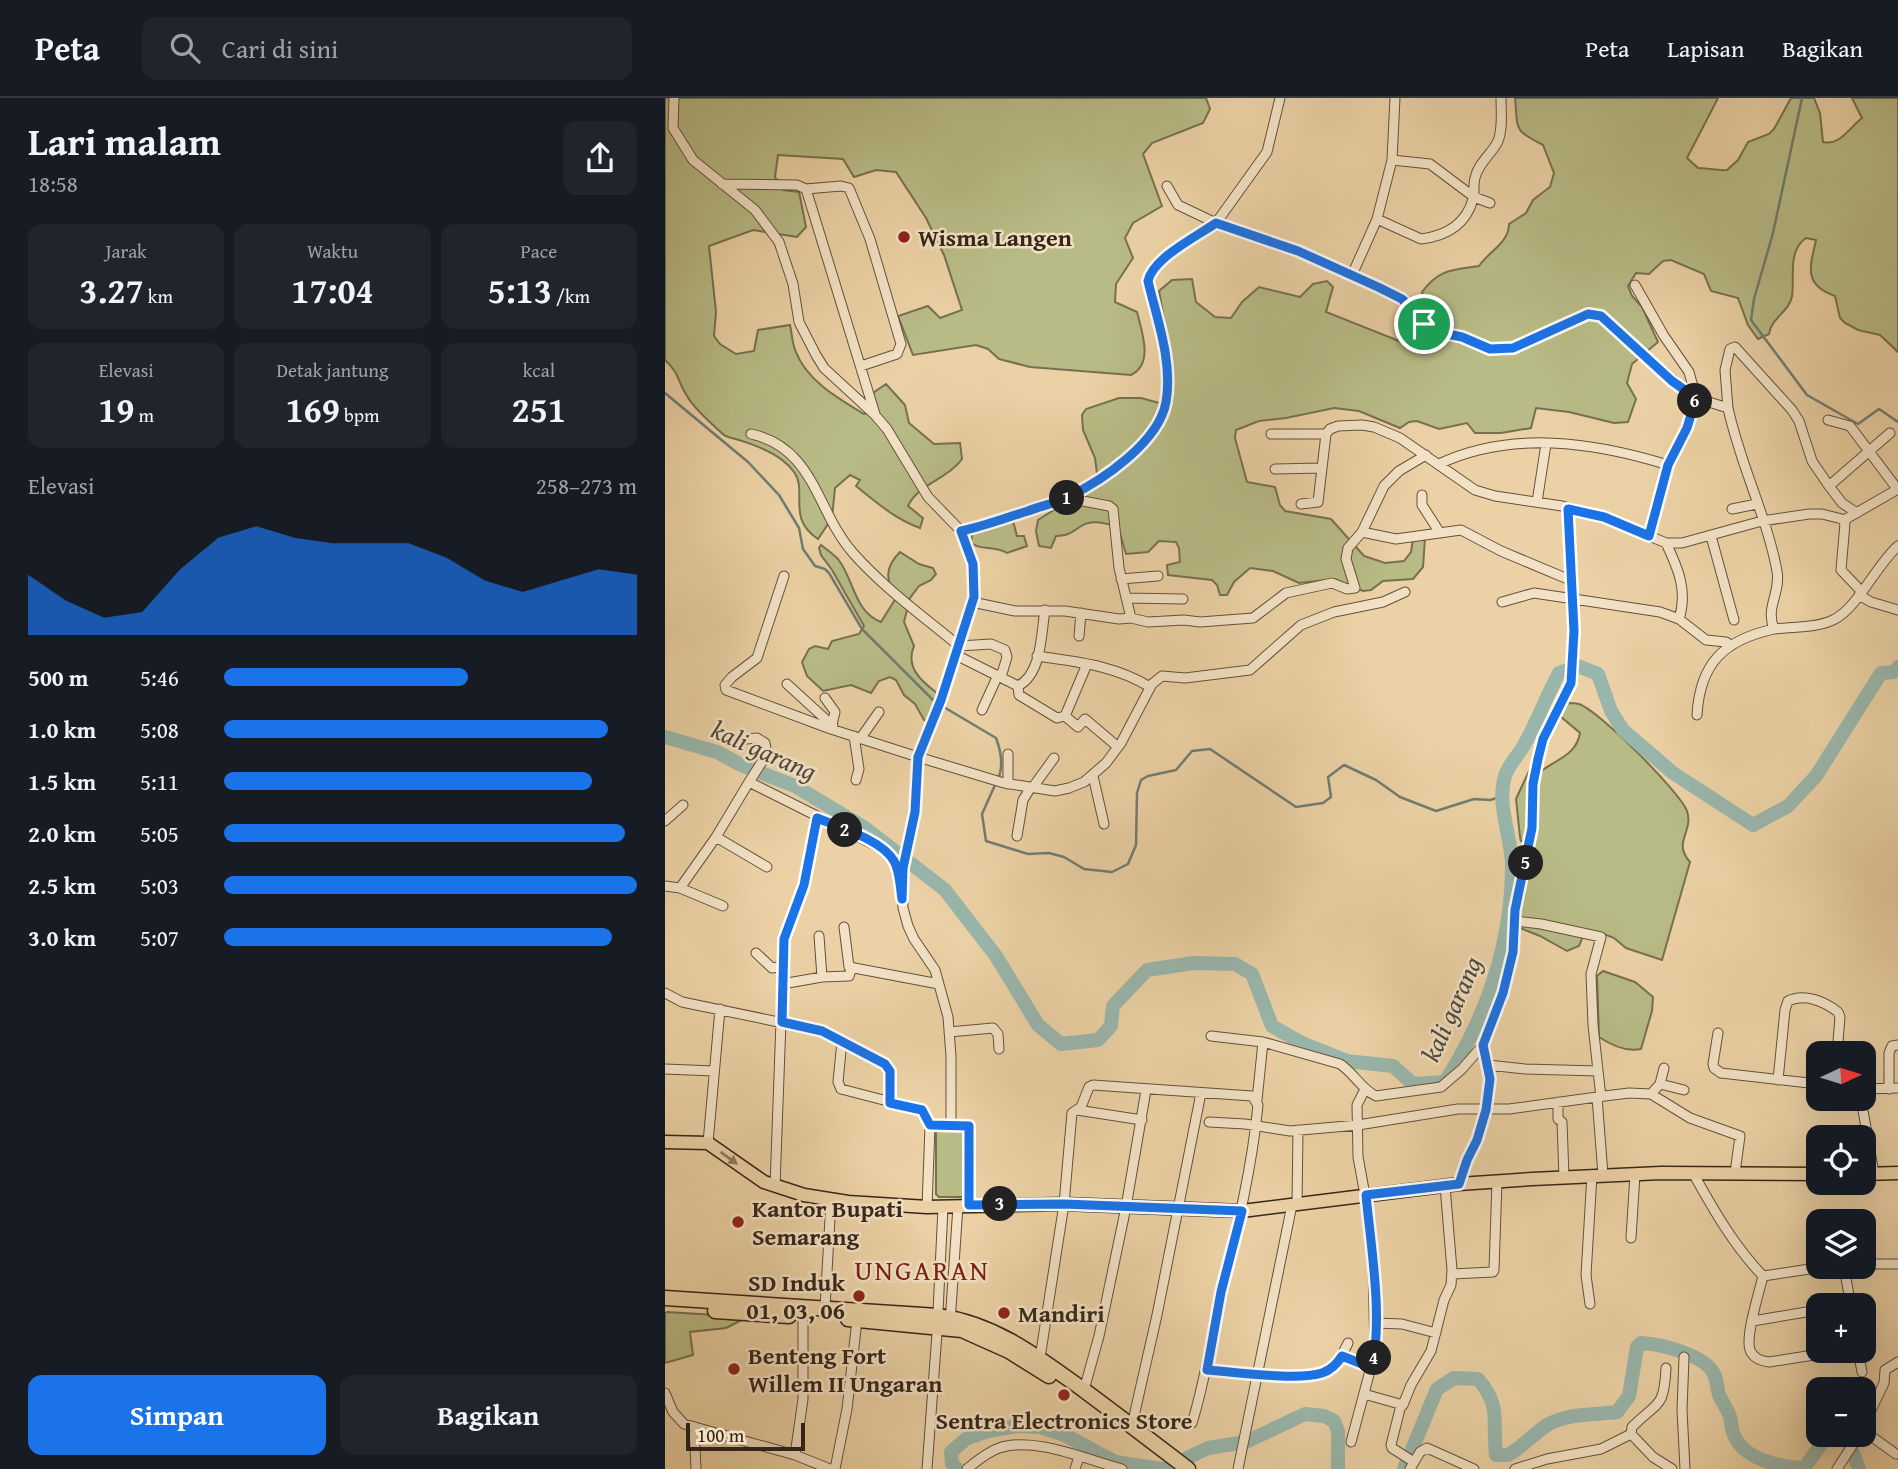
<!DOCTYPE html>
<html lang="id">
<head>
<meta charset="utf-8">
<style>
  :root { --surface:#171b24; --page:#20242c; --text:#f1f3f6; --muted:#9ea1a6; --line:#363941; --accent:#1a73e8 }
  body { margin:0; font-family:"Gentium Book Plus",serif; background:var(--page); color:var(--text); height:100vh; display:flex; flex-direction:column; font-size:26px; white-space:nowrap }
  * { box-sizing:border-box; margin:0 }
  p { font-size:23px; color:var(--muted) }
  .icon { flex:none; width:38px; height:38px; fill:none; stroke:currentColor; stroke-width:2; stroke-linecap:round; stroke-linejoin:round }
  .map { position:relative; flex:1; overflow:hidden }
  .side { display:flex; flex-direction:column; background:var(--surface); width:665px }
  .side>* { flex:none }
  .needle { width:46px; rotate:86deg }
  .controls { position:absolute; left:1141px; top:943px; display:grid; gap:14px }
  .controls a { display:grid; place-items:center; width:70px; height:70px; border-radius:14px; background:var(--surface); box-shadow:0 7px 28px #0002; font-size:35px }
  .scale { position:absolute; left:21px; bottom:18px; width:119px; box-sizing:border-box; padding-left:7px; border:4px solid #36261a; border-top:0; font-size:19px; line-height:24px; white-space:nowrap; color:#36261a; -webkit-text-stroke:5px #f2e1c4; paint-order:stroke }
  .pin { position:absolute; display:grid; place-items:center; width:60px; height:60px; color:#fff; margin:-30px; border:4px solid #fff; border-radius:50%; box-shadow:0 2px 7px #0007 }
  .km { position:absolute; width:35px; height:35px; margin:-18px; border-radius:50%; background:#222; color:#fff; font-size:19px; line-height:35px; text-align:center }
  .round { display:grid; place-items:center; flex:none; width:74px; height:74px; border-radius:14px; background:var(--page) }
  .headline { display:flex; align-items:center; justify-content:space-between; height:119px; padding:0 28px }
  h1 { font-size:38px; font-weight:700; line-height:52px }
  .stats { display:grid; grid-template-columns:repeat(3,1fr); gap:10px; height:119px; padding:7px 28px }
  .stats div { display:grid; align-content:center; border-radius:14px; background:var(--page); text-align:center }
  .stats b { font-size:35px; font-weight:700 }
  .stats small { font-size:19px; font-weight:400 }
  .stats p { font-size:19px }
  .chart { height:196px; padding:14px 28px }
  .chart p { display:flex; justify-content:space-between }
  .chart svg { width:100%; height:126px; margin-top:7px; fill:var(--accent); opacity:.7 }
  .action { display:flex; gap:14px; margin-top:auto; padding:14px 28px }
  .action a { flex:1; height:80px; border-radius:14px; background:var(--accent); color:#fff; font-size:28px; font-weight:700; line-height:80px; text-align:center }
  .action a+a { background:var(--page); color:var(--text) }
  ul { padding:0 28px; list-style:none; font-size:23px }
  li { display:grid; grid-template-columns:112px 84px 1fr; align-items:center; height:52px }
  li i { height:18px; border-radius:9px; background:var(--accent) }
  header { display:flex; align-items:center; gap:42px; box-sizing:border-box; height:98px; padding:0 35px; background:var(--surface); border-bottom:2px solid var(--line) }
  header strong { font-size:33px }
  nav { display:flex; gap:38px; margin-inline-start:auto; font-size:24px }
  .search { width:490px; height:63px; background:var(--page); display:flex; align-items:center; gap:18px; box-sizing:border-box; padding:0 24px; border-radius:14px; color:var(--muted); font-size:26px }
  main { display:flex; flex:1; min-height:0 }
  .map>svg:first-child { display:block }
  .green { fill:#b8bb86; stroke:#777050; stroke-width:2 }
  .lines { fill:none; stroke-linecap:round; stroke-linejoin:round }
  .stream { stroke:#717c72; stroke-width:2.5 }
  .river { stroke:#99b6ac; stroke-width:14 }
  .minor-casing { stroke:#63513d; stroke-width:11 }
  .major-casing { stroke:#36261a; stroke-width:15 }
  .highway-casing { stroke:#36261a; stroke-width:17 }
  .minor { stroke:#f2e1c4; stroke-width:9 }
  .major { stroke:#ebd1a5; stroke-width:12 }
  .highway { stroke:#ebd1a5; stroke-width:14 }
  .oneway { fill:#907c60 }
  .route-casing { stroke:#fff; stroke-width:14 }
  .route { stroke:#1a73e8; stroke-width:9 }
  .poi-dot { fill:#8f2418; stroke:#f2e1c4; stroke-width:2.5 }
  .labels { text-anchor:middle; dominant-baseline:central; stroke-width:5; stroke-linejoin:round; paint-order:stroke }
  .poi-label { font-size:24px; font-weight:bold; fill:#36261a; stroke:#f2e1c4; text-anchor:start }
  .water-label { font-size:26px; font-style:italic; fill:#4f4a3e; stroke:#f2e1c4 }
  .quarter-label { font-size:28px; letter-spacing:2px; fill:#7a1f14; stroke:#f2e1c4 }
</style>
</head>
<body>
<header>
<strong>Peta</strong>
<div class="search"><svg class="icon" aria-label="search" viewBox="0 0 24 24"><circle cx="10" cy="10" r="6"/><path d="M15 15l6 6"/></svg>Cari di sini</div>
<nav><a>Peta</a><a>Lapisan</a><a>Bagikan</a></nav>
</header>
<main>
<section class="side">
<div class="headline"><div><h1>Lari malam</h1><p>18:58</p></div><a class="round"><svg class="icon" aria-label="share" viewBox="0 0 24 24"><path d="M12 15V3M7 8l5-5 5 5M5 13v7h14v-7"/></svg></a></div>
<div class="stats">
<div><p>Jarak</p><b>3.27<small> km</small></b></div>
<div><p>Waktu</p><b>17:04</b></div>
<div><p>Pace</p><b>5:13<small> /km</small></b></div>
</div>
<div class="stats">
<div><p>Elevasi</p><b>19<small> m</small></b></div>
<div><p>Detak jantung</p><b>169<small> bpm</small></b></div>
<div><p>kcal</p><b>251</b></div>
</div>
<div class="chart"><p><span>Elevasi</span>258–273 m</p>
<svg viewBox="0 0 160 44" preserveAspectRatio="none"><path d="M0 44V23L10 32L20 38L30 36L40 21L50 10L60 6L70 10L80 12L90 12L100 12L110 17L120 25L130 29L140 25L150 21L160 23V44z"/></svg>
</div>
<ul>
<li><b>500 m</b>5:46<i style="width:59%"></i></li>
<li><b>1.0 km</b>5:08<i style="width:93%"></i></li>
<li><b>1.5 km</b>5:11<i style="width:89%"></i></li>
<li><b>2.0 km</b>5:05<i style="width:97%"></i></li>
<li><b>2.5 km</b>5:03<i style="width:100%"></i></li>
<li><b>3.0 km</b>5:07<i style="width:94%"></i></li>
</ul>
<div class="action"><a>Simpan</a><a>Bagikan</a></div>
</section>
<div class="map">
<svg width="1233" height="1371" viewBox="0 0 1233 1371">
  <rect width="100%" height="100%" fill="#ebd1a5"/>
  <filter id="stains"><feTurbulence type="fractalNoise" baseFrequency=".00286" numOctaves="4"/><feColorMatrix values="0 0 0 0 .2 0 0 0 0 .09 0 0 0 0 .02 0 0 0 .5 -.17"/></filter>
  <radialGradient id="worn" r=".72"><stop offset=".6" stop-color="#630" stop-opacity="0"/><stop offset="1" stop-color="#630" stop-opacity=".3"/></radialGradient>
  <!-- green -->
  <path class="green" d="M0,0H541L545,11L538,25L487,45L478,56L497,108L468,125L460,140L468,160L451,186L450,204L472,214C477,234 489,266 466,277L365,269L334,261L323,251L311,247L248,257L233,218L263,208L275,220L297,212L279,157L261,120L231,74L211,72L189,79L178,61L113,57L110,79L118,92L134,94L141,129L132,139L88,132L44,148L51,214L49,238L55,246L71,256L89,253L93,232L125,227C127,235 127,246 131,254C142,283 174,301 199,316L212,308L208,295L221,286L240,307L244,325L269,346L295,345L297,361C283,381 253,386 243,408L258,420L255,430C230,421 211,404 191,388L195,382L185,377L170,390L167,420L153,441C121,420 143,393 129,374C117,357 94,348 74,342C69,340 63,340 59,337C47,326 30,312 22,298C12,283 16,277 0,262Z
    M850,0H1053L1022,60L1033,70C1043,70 1052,73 1062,72L1073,62L1083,44L1104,36L1109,31L1126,0H1149L1155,15L1158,44C1175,48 1184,30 1197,20L1187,0H1233V254L1215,237L1193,232L1180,225L1175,220L1170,198C1138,187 1145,169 1151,142L1141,140C1122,153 1130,180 1127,198C1125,213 1106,220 1104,236L1093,241L1083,227L1073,200L1046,193L1039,176L1006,162L998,163L984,176L971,175L963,188L967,198L977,209L993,244L967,266L962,285L971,301L963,324L949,325L904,314L871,310L866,330L836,335H810L802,325L774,331L752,323L744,324L735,330L694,313L669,310L621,320L594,323L571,332L570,340L582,384L610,389L615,407L620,413L666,421L699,458L720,465L739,463L746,454L748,441L760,440L758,469L748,481L718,483L706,492L698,493L670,481L634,485L608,473L585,470L569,484L562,497H555L552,487L547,482L503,477L502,467L515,464L514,450L511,444L494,443L483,454L461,456L453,429C443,426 428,421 418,427C406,434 407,437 391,438L386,450L374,448L371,433L373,422L433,384L430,360L418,332L417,317L421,311L454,300H476L498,306L507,304V266L494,193L507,182L527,181L531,204L550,219L566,220L577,204L594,189L635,199L648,186L662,183L668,189L661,214L734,243L757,249L766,218L757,194C774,171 787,172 814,168C824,153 844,145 844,126L861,115L868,102L885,89L889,75L878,47C848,32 853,32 850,0Z
    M336,419L348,423L352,438H359L362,448L342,455C329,447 317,453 306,445L307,436Z
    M156,447C161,451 168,456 173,461C189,481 189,514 216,524L231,500C221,482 219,470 235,454L254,466L268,470L271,476L266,482L254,488L245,500L239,524L249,548C240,569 256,583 272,595L267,614L262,623L259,622L250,606L239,597L231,582L225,579L214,583L206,595L186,587L158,593L142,578L137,564L144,551L150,548L163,551L167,543L194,536L199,528L167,472L156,457L154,450Z
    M903,605C907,605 910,605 914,606C933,612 1015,694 1022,713C1029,734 1007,744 1025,764L997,862L961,850L949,840L939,836L918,838L914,848L902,853L875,838L855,830V802L868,748L856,743L855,739L851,701L864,673L875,674C891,661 911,658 915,635L895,618Z
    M938,873L970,884L988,899L987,913L976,951C962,954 946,947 934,939L932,878Z
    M275,1030H296L300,1035L299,1097L296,1099H274L271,1096V1034Z
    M0,1215L2,1214L83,1219L61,1230L25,1234L28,1257L0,1265Z"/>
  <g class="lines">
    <!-- stream -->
    <path class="stream" d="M1137,0L1108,135L1089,201L1086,222L1142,297L1193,326L1214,311L1233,324
      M0,295L83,364L114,397L134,430L138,451L150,468L160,471L164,475L197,531L271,605
      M277,608L331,640C336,653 339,667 333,681
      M330,687L317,716L321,743L363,756L384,755L399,759L419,771L447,774L463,766L471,747L472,695L476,682L483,678L511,672L527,653L545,651L631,709L658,705L666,699L663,679L679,667L711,682L735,699L771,713L809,701L825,702L838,698"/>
    <!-- river -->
    <path class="river" d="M0,639L52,654L76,667L130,688L200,730L244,764L280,792L331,858L373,927L396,946L433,942L446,928L448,908L482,872L529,865L570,866L587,876L607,928L637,945L682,963L728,968L748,986L780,984C821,919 847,845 847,768C847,739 831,707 840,678C843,667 854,657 859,647C872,624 881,599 894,575L913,568L933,576L946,613L958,632L1008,675L1088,727L1123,708L1151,678L1216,575L1229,574L1233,569
      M1181,1337L1194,1371
      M503,1369L543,1350L581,1344L640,1316L659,1318L669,1323L673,1333V1371
      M292,1371L287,1366L286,1354L301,1341L323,1333L352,1328L375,1329L400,1337L450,1364L497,1371
      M739,1371L772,1291L789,1280L813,1281C837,1309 827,1323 831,1357H843C858,1349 868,1336 882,1327C904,1315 928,1317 952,1314L964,1298L972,1249L976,1245C996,1246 1040,1257 1049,1276C1052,1282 1052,1290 1054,1297C1057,1303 1061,1310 1064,1316C1067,1323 1066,1331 1069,1337C1079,1362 1116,1369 1139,1370L1163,1337"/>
    <!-- minor casing -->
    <g class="minor-casing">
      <path id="minor" d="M9,0L8,30L28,62L90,112L114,144L128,186L134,224L151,257L159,270L210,317L222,331L263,399L296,433L305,454L308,466L309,499L276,602L253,659L250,714L237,780L238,810L243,828L249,841L270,872L283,919L286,958V1027
        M615,0L602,54L551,125L633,153L713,189L737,201L768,233L797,239L825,251L848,250L915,218L923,216L936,218L1021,293L1031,300L1063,310C1075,366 1102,419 1112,473C1116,495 1100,509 1109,531C1127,529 1151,530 1168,522C1192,511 1212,466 1233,448
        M727,62L765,66L809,99L825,105
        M57,86L132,87L141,91L210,316
        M502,88L513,107L551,125
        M141,91L176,88L184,90L205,141L236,246L232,256L196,268
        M712,121L756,141C780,138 801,127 808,101C810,94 808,87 810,80C813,65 827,56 833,43C838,31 836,13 836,0
        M687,177L712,121L727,62L730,0
        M970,187L999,238L1024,274L1031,300L1022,330L1003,367L984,438
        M1063,310L1060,272L1065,251L1070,249L1127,312L1134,323L1147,363L1164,388L1225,335
        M1163,322L1185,328L1233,392
        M86,336C150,350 151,413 188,455C219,490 258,518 294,548L326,546L340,552L342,559L336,579
        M606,336H661L665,331L673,328L697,327L709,329L735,340L810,392L830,398L897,408L939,419L1001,445H1017L1097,423L1144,416H1157L1177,421L1180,425L1176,472L1197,494
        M774,366C846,332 929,344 1003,367
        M610,371L657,370
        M1164,388L1177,405L1192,415
        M757,397V407L775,435
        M402,400L444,408L448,411L454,470L466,520
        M872,404L881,346
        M636,406L653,404L661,336
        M1067,411L1092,406
        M1179,422L1233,391
        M296,433C319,428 340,420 363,413C376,408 391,405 403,399C438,382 494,344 501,304C509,265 492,221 483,183C488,160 531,139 551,125
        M697,434L731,441L796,432L836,453L905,482
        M1046,438L1069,522
        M1001,445C1013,470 1023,493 1014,521
        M119,478L92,560L67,579L60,587L61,592L166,631L253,659L339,685L390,693L404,690L419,684L441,665L456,645L487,586L497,578L520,580L585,572L636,527L669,514L718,504L740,494
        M456,481L493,478
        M1194,497L1206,504L1233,512
        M461,500L518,501
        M307,504L350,513H400L454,521L466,520L483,524L519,522L535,524L588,520L621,495L667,485L682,491L690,490L681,461L683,450L697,434L719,388L734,373L761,357
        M837,504L869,495L995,514L1014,521L1041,542L1061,544L1066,547
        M380,512C376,536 377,576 353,588L354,597L392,620L400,618L422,566
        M414,538L416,515
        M291,557L353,588
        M372,558C412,564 449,567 485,589
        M122,586L168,628
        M160,600L170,614L166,631
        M317,612L333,577
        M1032,617C1035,565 1059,542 1109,531
        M400,618L413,629L420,621L453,649
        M189,638L194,671L191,682
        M63,639L71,642L92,640L100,645L102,656L84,684
        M195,641L214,614
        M343,656V686
        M428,678L439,726
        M368,689L389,660
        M0,723L18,707
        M352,738L358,702L366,689
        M51,739L102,769
        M0,788L15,790L51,739L84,684L218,751L229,763L234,782
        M15,790L58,808
        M850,823L876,826L936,839L926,876L928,927L933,973
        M179,829L184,869L274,886
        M91,855L107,870L119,868
        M157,879L184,878L187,869
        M117,886L157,879L154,838
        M0,895L17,904L157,933L177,943L173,984L176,991L257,1012L265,1027
        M284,934L328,930L333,936L334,951
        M1053,935L1048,966L1049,970L1056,975L1153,986
        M546,938L598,944
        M177,943L224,969L225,1005
        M823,967L860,971L933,973L936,999
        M0,971L49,973
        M1113,982L1120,912L1123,903C1139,895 1159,903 1173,914L1175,919L1172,956
        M995,986L1019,992
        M1199,991L1233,990
        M1224,991V955L1227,948L1233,947
        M986,996L1025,1020L1075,1038L1070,1075
        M932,999L964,995L986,996L995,986L999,970
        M1196,1001L1209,1076
        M592,1002L598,944L675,966C689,975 696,991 711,998L776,989L797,971L818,947
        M893,1004V1021L897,1024L899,1079
        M412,1012L477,1022
        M544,1024L580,1026L625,1033L693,1027L793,1011H844L932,999L938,1077
        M43,1045L55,911
        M1028,1075C1048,1111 1069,1148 1098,1178C1094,1195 1080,1238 1085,1252C1088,1260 1096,1263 1104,1264L1174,1253
        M794,1086L802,1062L812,1042L821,1012L825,981L818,947L838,895L848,854L850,812L867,730L868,686L873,661L878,641L906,585L909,533L903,411
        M110,1088L119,841L139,787L152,720
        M632,1107L633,1032
        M262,1109L265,1028L267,1026L301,1027L305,1030L304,1107
        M966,1140L970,1076
        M1199,1166H1233
        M1179,1169L1186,1208
        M787,1176L828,1174L829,1172L832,1083
        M1098,1178L1158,1169
        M925,1206L921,1177L927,1077
        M160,1210L166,1102
        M1088,1223L1153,1212
        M285,1225L293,1108
        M710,1225L737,1226L771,1235
        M1193,1253L1197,1274
        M677,1258L707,1270
        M1019,1259L1017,1312L1020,1371
        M375,1260L399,1106L407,1015L416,1009L424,989L428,987L587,998L593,1007C587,1070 572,1131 557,1193C546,1237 541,1281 527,1325
        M542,1272C567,1274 645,1284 664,1272C674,1265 678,1255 683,1245
        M419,1292L434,1238L461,1109L481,992
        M0,1295L8,1314L19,1326L130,1357L165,1371
        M699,1296L738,1307L746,1287L766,1253L779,1202L786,1187L787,1172L780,1088
        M736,1307L726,1347L727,1350L749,1364
        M467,1327L492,1217L536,995
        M1199,1327L1219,1285L1220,1272L1233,1264
        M29,1329L31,1371
        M1199,1333L1231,1356
        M966,1337L967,1329C993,1303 999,1311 1001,1270
        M686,1344L710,1254L708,1167L700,1097L693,1059L692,1007L700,991
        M130,1357L138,1301V1218
        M170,1371L182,1311L192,1222
        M262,1371L272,1235L278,1109
        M302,1371C312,1363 322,1354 334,1350C370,1338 422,1362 457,1371
        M410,1371L414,1359
        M573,1371L627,1107
        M745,1371L755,1354L762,1350L809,1371
        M850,1371L882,1361L936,1351L964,1337H967L988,1359L1007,1371
        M1172,1371L1194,1337"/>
    </g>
    <!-- major casing -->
    <g class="major-casing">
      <path id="major" d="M0,1044L43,1045L99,1084L139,1097L183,1104L262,1109L399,1106L577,1113L794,1086L867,1081L996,1075L1153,1076
        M1199,1076L1233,1075"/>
    </g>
    <!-- highway casing -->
    <g class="highway-casing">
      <path id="highway" d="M0,1200L273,1218C331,1226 373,1259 420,1293C455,1319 489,1345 523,1371
        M50,1213L124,1218
        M183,1221L297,1232L344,1253L384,1278"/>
    </g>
    <!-- minor -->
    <use href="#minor" class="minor"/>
    <!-- major -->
    <use href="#major" class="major"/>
    <!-- highway -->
    <use href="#highway" class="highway"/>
  </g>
  <!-- one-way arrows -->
  <defs><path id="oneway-solid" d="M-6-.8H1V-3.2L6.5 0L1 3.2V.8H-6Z" transform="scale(1.75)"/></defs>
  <use class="oneway" href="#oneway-solid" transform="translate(64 1060) rotate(36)"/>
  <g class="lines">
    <!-- route casing -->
    <g class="route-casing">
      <path id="route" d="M551,125L633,153L713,189L737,201L768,233L797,239L825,251L848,250L923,216L936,218L1007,283L1031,300L1022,330L1003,367L984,438L939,419L903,411L909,533L906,585L878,641L873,661L868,686L867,730L850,812L848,854L838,895L818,947L825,981L821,1012L812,1042L802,1062L794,1086L701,1097C706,1150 718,1218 707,1270L677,1258C672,1266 666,1272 657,1275C633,1283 570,1274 542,1272L556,1194L577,1113L399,1106L304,1107V1028L265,1027L257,1012L225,1005V973L220,966L157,933L117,924L119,841L139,787L152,720C174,729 217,742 229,763C235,773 235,789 237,801L238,770L250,714L253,659L276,602L309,499L308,466L296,433C319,428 340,420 363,413C376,408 391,405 403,399C438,382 494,344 501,304C508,264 492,221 483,183C488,160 531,139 551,125Z"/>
    </g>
    <!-- route -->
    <use href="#route" class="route"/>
  </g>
  <!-- markers -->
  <g class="poi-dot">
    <circle cx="239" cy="139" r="7"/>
    <circle cx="73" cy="1124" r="7"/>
    <circle cx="194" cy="1198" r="7"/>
    <circle cx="339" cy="1215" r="7"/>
    <circle cx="69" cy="1271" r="7"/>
    <circle cx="399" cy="1297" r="7"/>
  </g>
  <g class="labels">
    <!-- poi labels -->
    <g class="poi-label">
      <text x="253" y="139">Wisma Langen</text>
      <text x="87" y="1110">Kantor Bupati<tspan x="87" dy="28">Semarang</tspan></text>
      <text x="180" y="1184" text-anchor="end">SD Induk<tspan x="180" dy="28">01, 03, 06</tspan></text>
      <text x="353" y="1215">Mandiri</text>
      <text x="83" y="1257">Benteng Fort<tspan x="83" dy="28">Willem II Ungaran</tspan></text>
      <text x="399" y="1322" text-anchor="middle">Sentra Electronics Store</text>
    </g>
    <!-- water labels -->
    <g class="water-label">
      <text transform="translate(99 652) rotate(24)">kali garang</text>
      <text transform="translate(786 911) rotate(-66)">kali garang</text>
    </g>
    <!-- quarter labels -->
    <g class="quarter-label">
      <text x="257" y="1171">UNGARAN</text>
    </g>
  </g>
  <rect width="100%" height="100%" filter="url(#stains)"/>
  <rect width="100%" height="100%" fill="url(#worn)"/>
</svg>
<div class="controls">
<a><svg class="needle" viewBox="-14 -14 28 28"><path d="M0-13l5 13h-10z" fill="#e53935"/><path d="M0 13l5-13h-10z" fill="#9ea1a6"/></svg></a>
<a><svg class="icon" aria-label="locate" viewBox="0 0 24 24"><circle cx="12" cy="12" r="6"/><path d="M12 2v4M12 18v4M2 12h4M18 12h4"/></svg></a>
<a><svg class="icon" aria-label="layers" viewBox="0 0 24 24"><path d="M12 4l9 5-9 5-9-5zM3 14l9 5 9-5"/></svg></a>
<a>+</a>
<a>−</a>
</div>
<div class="scale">100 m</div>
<div class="pin" style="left:759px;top:226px;background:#1e9e55"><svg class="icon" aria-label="arrive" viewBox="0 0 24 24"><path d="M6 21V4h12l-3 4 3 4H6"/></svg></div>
<b class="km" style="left:402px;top:400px">1</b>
<b class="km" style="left:180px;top:732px">2</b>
<b class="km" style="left:335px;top:1106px">3</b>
<b class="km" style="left:709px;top:1260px">4</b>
<b class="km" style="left:861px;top:765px">5</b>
<b class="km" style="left:1030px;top:303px">6</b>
</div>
</main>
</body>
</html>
